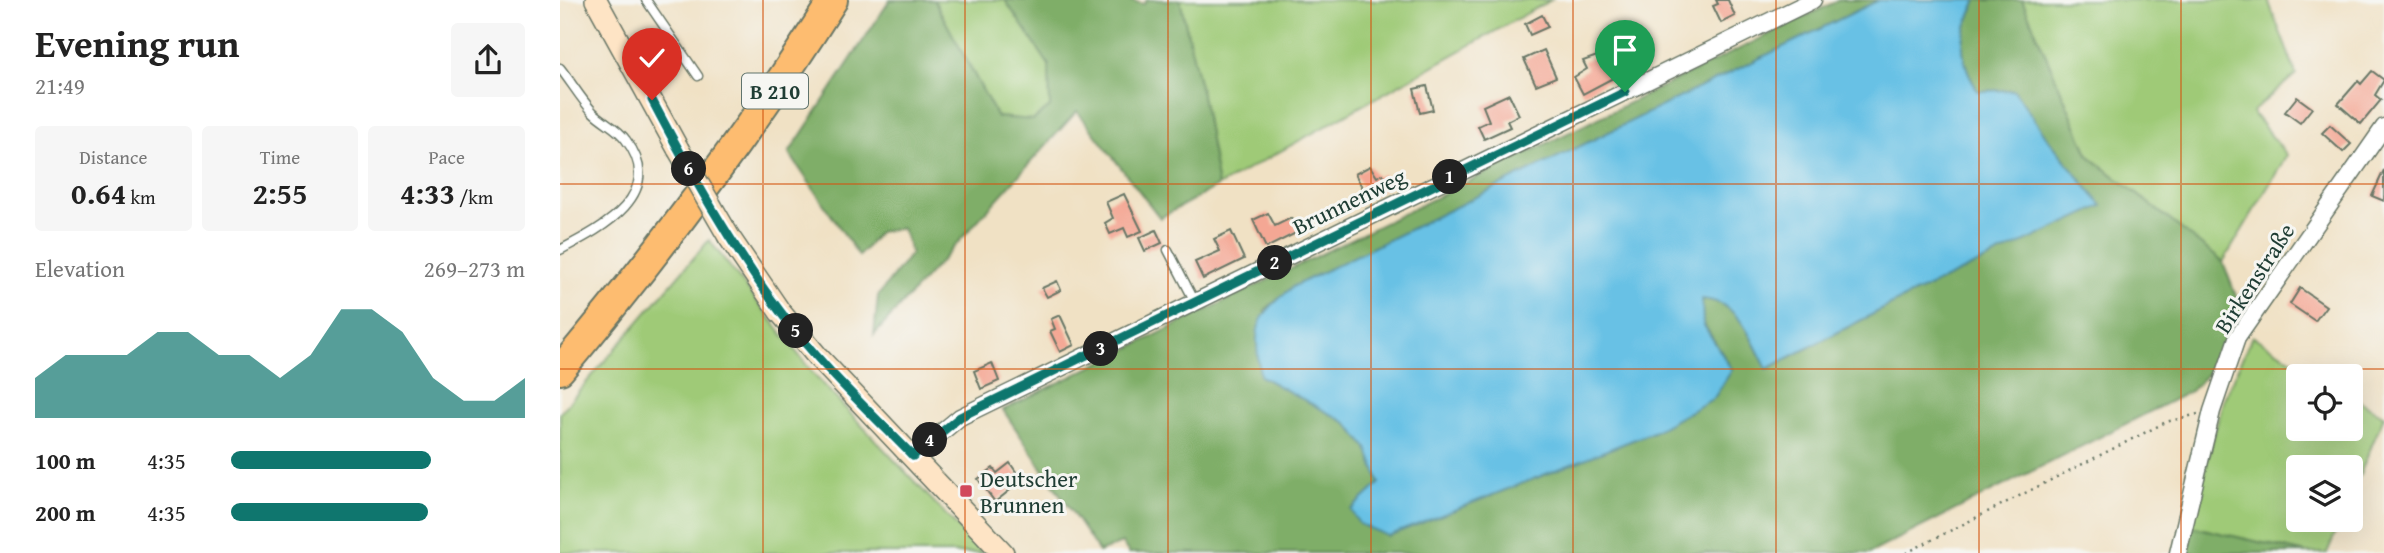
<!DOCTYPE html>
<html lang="en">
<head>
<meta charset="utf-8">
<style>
  :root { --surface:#fff; --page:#f6f6f6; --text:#222; --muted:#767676; --accent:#0f766e }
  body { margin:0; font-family:"Gentium Book Plus",serif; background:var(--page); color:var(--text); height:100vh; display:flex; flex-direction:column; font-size:26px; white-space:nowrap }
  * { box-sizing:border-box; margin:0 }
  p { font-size:23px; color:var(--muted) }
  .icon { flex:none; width:38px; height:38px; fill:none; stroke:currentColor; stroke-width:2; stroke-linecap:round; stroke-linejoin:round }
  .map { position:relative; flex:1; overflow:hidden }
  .sheet { display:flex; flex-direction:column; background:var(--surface); width:560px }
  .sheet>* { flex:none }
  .controls { position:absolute; left:1726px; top:364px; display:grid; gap:14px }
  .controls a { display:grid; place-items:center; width:77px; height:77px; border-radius:7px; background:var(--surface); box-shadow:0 7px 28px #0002; font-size:35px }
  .pin { position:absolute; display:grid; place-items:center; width:60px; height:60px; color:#fff; margin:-72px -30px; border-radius:50% 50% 50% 0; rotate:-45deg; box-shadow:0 0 7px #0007 }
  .pin .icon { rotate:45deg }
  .km { position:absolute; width:35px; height:35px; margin:-18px; border-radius:50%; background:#222; color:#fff; font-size:19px; line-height:35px; text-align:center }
  .round { display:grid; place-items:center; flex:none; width:74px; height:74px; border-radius:7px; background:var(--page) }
  .head { display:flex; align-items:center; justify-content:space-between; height:119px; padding:0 35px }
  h1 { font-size:38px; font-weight:700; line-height:52px }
  .metrics { display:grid; grid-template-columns:repeat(3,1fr); gap:10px; height:119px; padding:7px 35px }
  .metrics div { display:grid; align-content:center; border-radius:7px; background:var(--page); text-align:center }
  .metrics b { font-size:30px; font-weight:700 }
  .metrics small { font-size:19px; font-weight:400 }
  .metrics p { font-size:19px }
  .chart { height:196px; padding:14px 35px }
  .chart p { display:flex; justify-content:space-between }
  .chart svg { width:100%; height:126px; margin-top:7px; fill:var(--accent); opacity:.7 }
  ul { padding:0 35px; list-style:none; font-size:23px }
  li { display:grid; grid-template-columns:112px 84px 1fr; align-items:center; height:52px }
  li i { height:18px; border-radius:9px; background:var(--accent) }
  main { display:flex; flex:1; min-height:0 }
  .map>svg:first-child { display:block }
  .green { fill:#9fca77; stroke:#5f8456; stroke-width:2 }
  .forest { fill:#7fae68; stroke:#4f764e; stroke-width:2 }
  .water { fill:#68c1e5; stroke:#447f8c; stroke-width:2 }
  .building { fill:#f4a794 }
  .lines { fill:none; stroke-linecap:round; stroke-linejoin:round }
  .lane-casing { stroke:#687666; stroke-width:11 }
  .street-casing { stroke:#687666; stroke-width:19 }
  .secondary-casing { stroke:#687666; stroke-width:24 }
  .highway-casing { stroke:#687666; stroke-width:32 }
  .path { stroke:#687666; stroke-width:2.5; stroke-dasharray:2 5; stroke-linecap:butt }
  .lane { stroke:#fff; stroke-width:8 }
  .street { stroke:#fff; stroke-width:16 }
  .secondary { stroke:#fee4c5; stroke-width:21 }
  .highway { stroke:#fdbc6f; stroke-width:28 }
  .secondary-bridge-casing { stroke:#687666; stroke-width:24; stroke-linecap:butt }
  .secondary-bridge { stroke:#fee4c5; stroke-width:21 }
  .route-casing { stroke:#fff; stroke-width:14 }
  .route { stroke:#0f766e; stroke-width:9 }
  .grid { fill:none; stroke:#d45610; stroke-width:2; stroke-opacity:0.55 }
  .poi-dot { fill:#d1495b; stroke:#f6f6f2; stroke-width:2.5 }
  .labels { text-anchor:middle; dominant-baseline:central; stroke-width:6; stroke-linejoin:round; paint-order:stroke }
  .shield { fill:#f6f6f2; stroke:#60746d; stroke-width:2 }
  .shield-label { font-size:21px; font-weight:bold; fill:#1f3d34 }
  .street-label { font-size:23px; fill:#1f3d34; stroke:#f6f6f2 }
  .poi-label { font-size:23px; fill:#1f3d34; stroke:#f6f6f2; text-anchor:start }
</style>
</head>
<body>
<main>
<section class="sheet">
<div class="head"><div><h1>Evening run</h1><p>21:49</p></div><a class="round"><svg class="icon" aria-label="share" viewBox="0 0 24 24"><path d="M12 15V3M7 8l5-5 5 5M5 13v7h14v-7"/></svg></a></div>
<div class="metrics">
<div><p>Distance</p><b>0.64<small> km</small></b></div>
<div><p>Time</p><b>2:55</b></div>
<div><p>Pace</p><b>4:33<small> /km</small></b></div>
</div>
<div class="chart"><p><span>Elevation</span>269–273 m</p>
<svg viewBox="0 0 160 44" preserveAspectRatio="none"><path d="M0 44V30L10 22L20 22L30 22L40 14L50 14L60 22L70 22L80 30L90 22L100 6L110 6L120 14L130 30L140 38L150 38L160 30V44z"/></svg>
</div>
<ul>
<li><b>100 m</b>4:35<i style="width:68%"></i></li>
<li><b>200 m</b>4:35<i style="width:67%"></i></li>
</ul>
</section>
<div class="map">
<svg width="1824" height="553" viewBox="0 0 1824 553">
  <rect width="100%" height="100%" fill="#f6f6f2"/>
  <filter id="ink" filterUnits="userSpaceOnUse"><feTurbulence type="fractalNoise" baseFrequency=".0143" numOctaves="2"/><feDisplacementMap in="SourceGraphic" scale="14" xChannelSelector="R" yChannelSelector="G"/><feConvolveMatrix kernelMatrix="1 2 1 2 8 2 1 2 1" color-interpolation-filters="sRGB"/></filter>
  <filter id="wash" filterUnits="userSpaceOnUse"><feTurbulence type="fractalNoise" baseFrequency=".00686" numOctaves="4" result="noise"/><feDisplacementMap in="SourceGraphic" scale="28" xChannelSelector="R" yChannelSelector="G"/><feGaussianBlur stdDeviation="1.57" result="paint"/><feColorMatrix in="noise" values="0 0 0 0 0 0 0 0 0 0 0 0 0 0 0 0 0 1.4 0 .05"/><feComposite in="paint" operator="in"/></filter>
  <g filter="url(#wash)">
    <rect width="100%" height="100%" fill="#f0e1c4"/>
    <!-- green -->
    <path class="green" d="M374,0H445L489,65L490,107L473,120L437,117Z
      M620,0H991L658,186L643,100Z
      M1462,0H1708L1736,74L1692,112L1727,155L1663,262L1529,156Z
      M149,240L256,377L422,553H0V413Z
      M1692,336L1759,376H1738V429H1790V395L1824,416L1790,498V467H1738V520H1781L1767,553H1746L1630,526L1663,401Z"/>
    <!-- forest -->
    <path class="forest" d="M330,0H374L437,117L473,120L490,107L489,65L445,0H567L584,4L587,0H620L643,100L658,186L600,218L517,111L314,335L318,296L351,253L342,228L319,232L299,256L229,153Z
      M1279,0H1319L734,286L705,310L700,376L787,423L807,448L820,483L791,510L828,536L1093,432L1154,398L1172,369L1143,323L1142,299C1183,302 1188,339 1208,369L1342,299L1542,206L1488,139L1454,90L1418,91C1397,56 1399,35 1417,0H1462L1529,156L1663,262L1684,317L1651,370L1631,391L1310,553H569L562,543L539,552L443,410Z
      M1630,526L1746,553H1624Z"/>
    <!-- water -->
    <path class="water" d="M1319,0H1417C1399,35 1397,57 1418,91L1454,90L1488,139L1542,206L1342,299L1207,369C1191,339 1180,302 1142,299L1143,324L1172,370L1154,398L1093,432L828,536L799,524L791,510L820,483L807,448L787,423L700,376C694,324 693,320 734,286Z"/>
    <g id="blocks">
      <!-- building -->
      <path class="building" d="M1156,0H1168L1175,16L1161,23L1153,6L1158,4Z
        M982,15L988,27L970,35L965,24Z
        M984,50L996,77L976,85L964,59Z
        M1040,55L1053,78L1023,94L1014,77L1027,69L1023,61Z
        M1812,71L1824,80L1815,95L1821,100L1801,124L1778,104L1798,81L1801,84Z
        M867,86L873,110L860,113L854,89Z
        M949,94L959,115L947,121L950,127L924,139L918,126L929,121L923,106Z
        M1737,97L1752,108L1740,123L1725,112Z
        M1770,125L1791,144L1783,152L1762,133Z
        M810,166L817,177L823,174L829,185L808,198L795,174Z
        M1824,170V201L1812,196Z
        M564,194L582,231L568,237L564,228L550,234L545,223L553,218L546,202Z
        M708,213L715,226L731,218L738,232L706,248L693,220Z
        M596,230L602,243L585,251L579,238Z
        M671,231L684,259L643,279L635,262L660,251L654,239Z
        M497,281L501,290L487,297L482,288Z
        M1740,288L1766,306L1755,321L1730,304Z
        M500,315L514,345L500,352L490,331L495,329L491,319Z
        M432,363L439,381L421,389L414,371Z
        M450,463L459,476L447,486L450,490L435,502L418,479L433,468L437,473Z"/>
    </g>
  </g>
  <g filter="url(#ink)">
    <use href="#blocks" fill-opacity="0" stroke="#687666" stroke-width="2"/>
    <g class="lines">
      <!-- lane casing -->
      <g class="lane-casing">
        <path id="lane" d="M86,0L138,76
          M0,68C11,82 21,99 33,112C43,122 58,128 66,140C108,195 40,229 0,250
          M608,250L635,302"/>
      </g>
      <!-- street casing -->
      <g class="street-casing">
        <path id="street" d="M353,456L400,417L1253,0
          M1618,553L1652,411L1677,338L1824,127"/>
      </g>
      <!-- secondary casing -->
      <g class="secondary-casing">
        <path id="secondary" d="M36,0L118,149
          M169,237L220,312L257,356L443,553"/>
      </g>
      <!-- highway casing -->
      <g class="highway-casing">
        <path id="highway" d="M0,370C99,252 191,131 273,0"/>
      </g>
      <!-- path -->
      <path class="path" d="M1346,553L1606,422L1638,414"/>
      <!-- lane -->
      <use href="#lane" class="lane"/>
      <!-- street -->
      <use href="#street" class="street"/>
      <!-- secondary -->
      <use href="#secondary" class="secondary"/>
      <!-- highway -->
      <use href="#highway" class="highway"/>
      <!-- secondary-bridge casing -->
      <g class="secondary-bridge-casing">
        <path id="secondary-bridge" d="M118,149L169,237"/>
      </g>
      <!-- secondary-bridge -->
      <use href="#secondary-bridge" class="secondary-bridge"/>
    </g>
  </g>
  <g class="lines" filter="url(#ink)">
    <!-- route casing -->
    <g class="route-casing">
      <path id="route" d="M92,100C130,172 170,244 219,310C258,363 307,409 353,456L400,417L1065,92"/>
    </g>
    <!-- route -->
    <use href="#route" class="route"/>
  </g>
  <!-- grid -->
  <path class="grid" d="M203,0V553M405,0V553M608,0V553M811,0V553M1013,0V553M1216,0V553M1419,0V553M1621,0V553M0,184H1824M0,369H1824"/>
  <!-- markers -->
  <rect class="poi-dot" x="399" y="484" width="14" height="14" rx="3.5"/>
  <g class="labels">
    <!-- shield labels -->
    <rect class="shield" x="182" y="73.5" width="66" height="35" rx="5"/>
    <g class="shield-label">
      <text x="215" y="91">B 210</text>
    </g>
    <!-- street labels -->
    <g class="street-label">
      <text transform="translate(789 201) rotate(-26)">Brunnenweg</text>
      <text transform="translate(1694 278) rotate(-57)">Birkenstraße</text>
    </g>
    <!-- poi labels -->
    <g class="poi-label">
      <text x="420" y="478">Deutscher<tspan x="420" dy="26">Brunnen</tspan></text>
    </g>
  </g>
</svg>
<div class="controls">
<a><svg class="icon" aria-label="locate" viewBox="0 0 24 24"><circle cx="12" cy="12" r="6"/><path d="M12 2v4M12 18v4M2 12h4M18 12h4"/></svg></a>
<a><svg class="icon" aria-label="layers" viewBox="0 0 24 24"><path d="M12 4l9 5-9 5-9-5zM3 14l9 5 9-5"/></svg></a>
</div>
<div class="pin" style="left:1065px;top:92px;background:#1e9e55"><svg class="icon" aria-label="arrive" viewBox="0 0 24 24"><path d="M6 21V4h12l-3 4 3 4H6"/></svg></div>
<div class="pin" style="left:92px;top:100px;background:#d93025"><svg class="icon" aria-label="check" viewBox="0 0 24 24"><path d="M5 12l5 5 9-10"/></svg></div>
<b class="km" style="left:890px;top:177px">1</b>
<b class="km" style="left:715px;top:263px">2</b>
<b class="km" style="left:541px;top:349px">3</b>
<b class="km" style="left:370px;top:440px">4</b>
<b class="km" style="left:236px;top:331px">5</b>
<b class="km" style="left:129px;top:169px">6</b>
</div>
</main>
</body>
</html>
